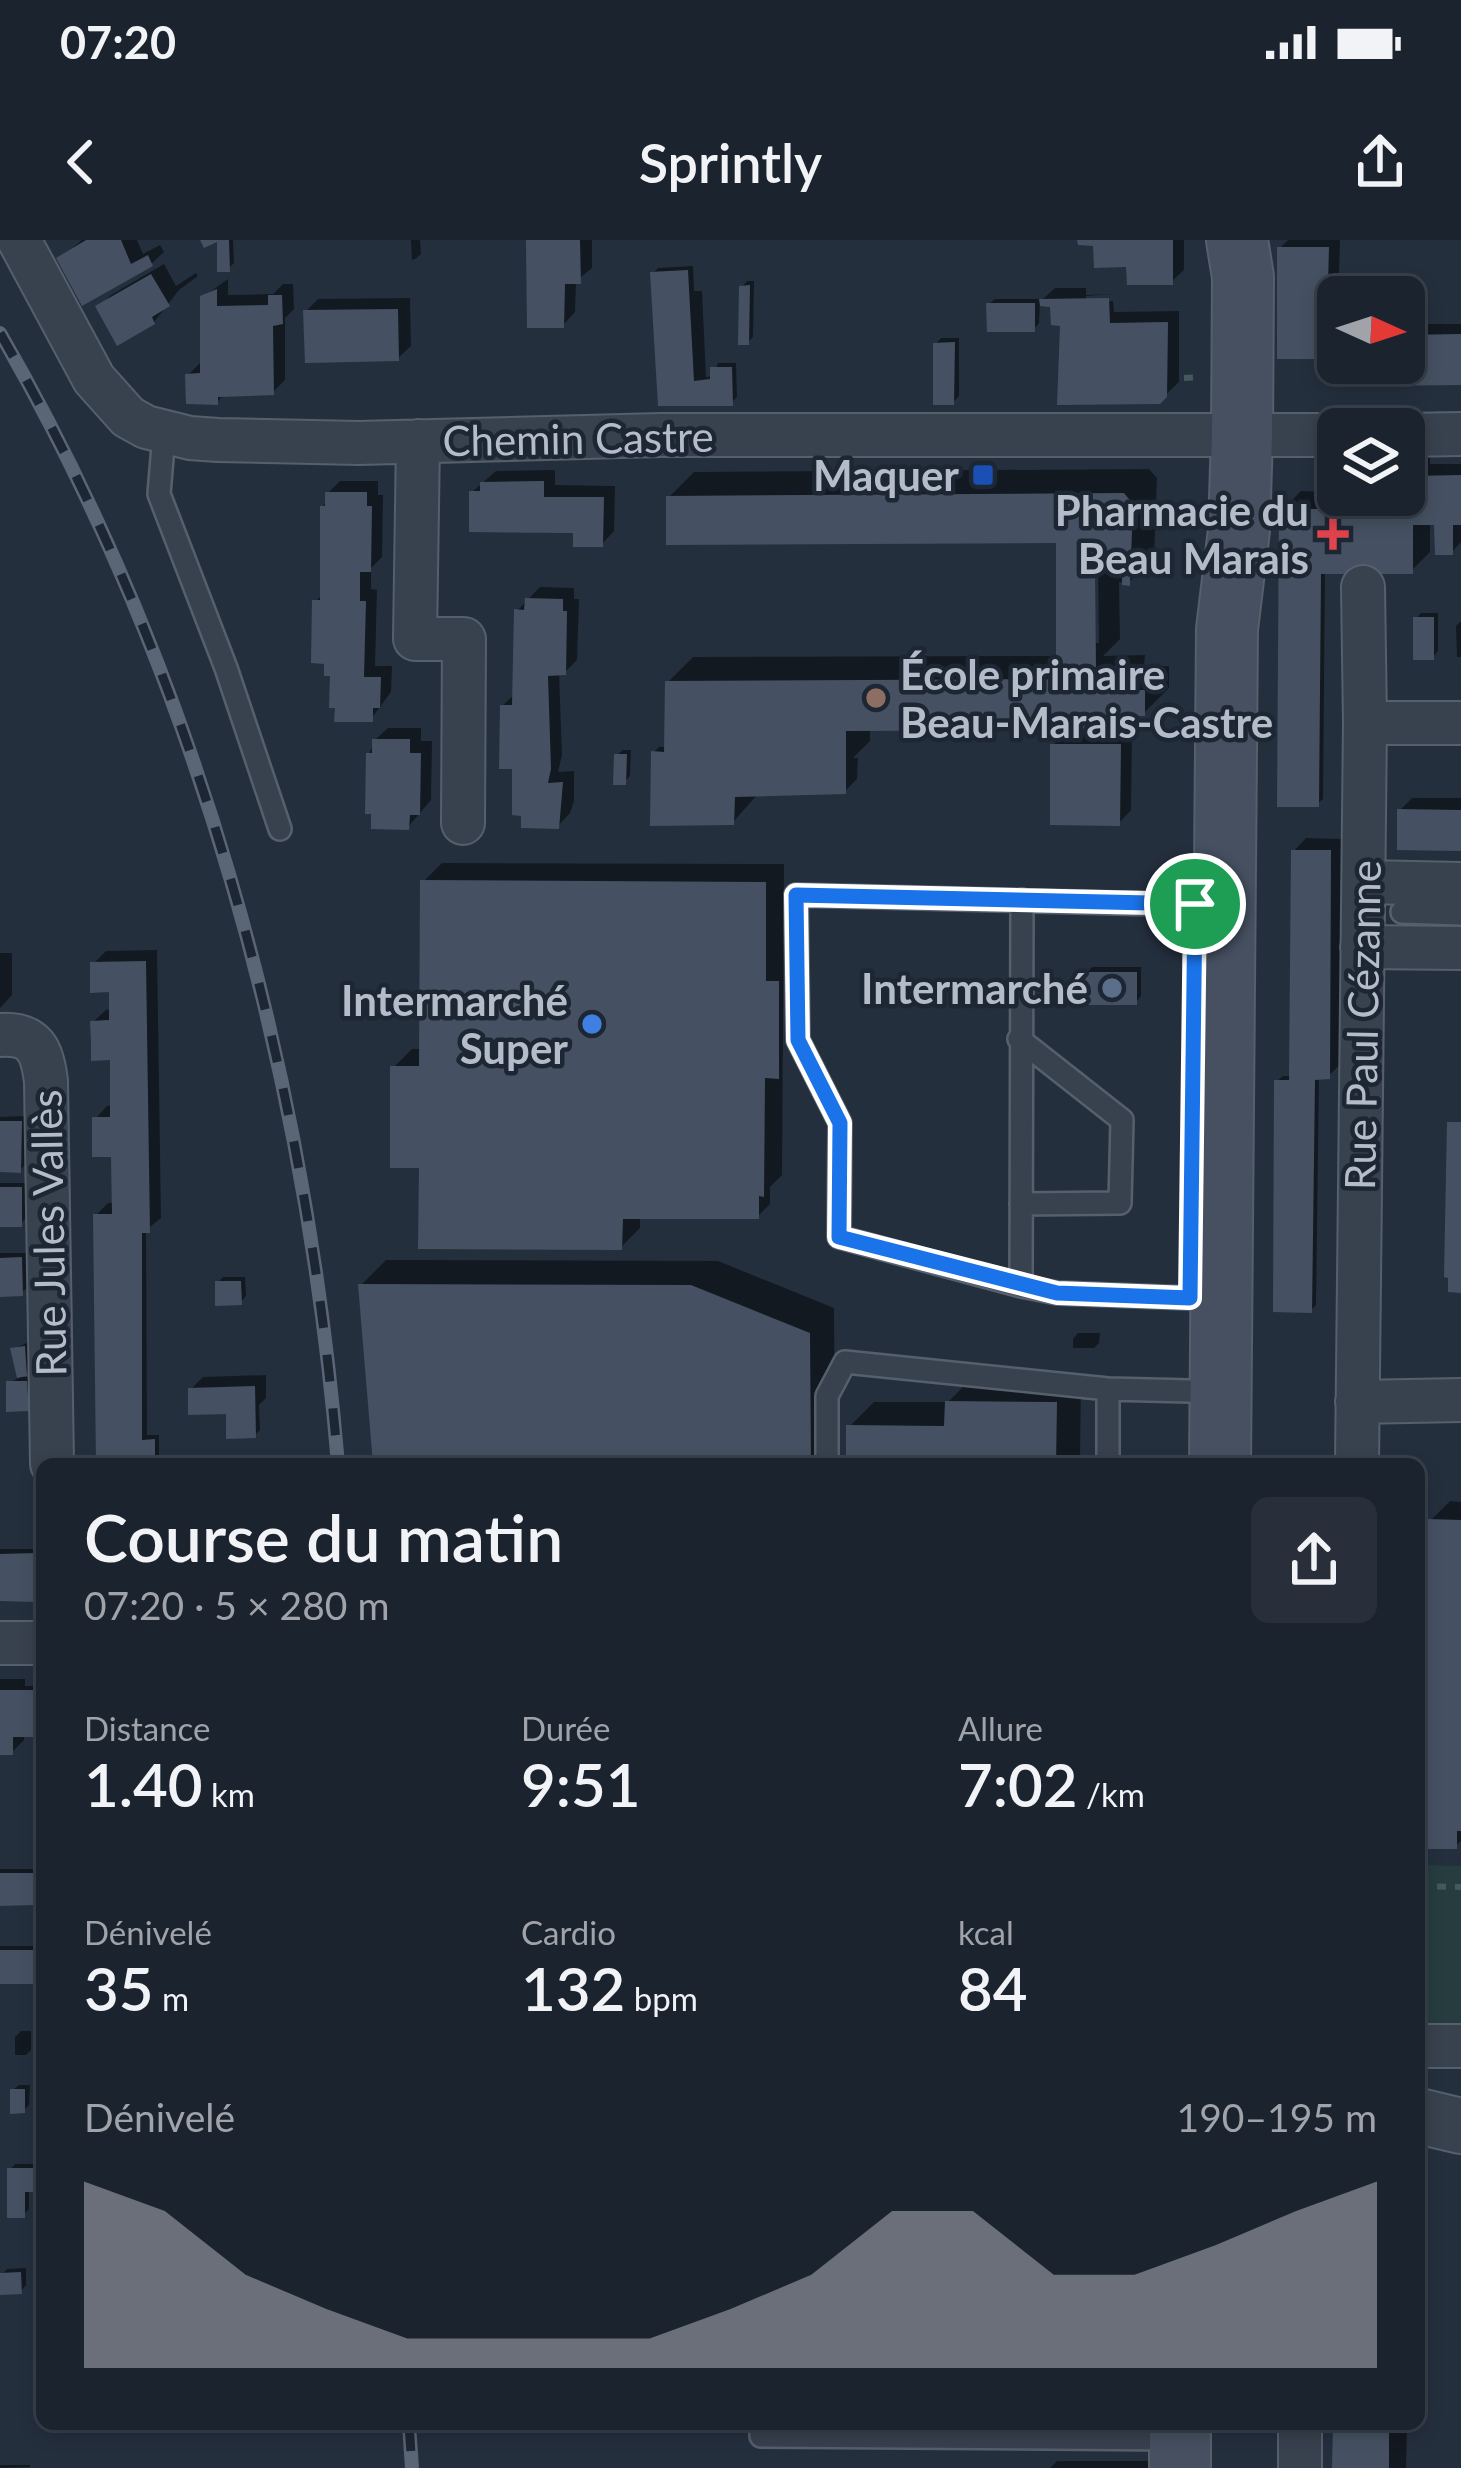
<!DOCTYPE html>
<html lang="fr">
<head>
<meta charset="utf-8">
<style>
  :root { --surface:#1b232e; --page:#282f3a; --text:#f1f3f6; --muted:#a0a4aa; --line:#39404a; --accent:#8c9099 }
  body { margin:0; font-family:Lato,sans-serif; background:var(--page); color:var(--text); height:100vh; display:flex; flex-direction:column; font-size:45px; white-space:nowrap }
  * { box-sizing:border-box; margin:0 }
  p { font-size:39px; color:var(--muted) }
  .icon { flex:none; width:66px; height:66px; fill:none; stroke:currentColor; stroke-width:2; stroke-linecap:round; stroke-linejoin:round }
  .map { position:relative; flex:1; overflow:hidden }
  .side { position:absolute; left:36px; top:1218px; width:1389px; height:972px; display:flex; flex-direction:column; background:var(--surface); border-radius:18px; box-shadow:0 6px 18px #0003,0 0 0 3px var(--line) }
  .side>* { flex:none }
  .needle { width:78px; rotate:93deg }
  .tools { position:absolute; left:1317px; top:36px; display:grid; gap:24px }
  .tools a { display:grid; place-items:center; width:108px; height:108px; border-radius:18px; background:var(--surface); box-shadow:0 6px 18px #0003,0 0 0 3px var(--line); font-size:60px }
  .pin { position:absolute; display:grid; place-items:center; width:102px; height:102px; color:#fff; margin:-51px; border:6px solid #fff; border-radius:50%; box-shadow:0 3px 12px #0007 }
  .round { display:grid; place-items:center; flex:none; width:126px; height:126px; border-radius:18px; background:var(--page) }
  .headline { display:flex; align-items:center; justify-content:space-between; height:204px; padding:0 48px }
  h1 { font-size:66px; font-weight:600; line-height:90px }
  .figures { display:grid; grid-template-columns:repeat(3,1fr); gap:18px; height:204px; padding:12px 48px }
  .figures div { display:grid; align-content:center }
  .figures b { font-size:60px; font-weight:600 }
  .figures small { font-size:33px; font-weight:400 }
  .figures p { font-size:33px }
  .chart { height:336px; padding:24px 48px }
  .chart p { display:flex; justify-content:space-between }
  .chart svg { width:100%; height:216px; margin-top:12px; fill:var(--accent); opacity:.7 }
  .status { display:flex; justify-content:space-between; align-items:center; height:84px; padding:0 60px; background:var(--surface); direction:ltr }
  .status svg { height:33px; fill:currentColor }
  header { display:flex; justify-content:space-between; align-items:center; height:156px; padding:0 48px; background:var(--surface); font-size:54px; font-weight:600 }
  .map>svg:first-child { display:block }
  .green { fill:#263c3f }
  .shadow { fill:#0007; fill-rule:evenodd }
  .building { fill:#455162 }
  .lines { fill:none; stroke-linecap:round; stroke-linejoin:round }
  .service-casing { stroke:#565f6c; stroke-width:26 }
  .minor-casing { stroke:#565f6c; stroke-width:46 }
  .tertiary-casing { stroke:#565f6c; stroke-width:58 }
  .secondary-casing { stroke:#565f6c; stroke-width:64 }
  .path { stroke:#44595c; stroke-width:6; stroke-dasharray:9 9; stroke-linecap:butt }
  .service { stroke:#38414e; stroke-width:21 }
  .minor { stroke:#38414e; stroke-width:42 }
  .tertiary { stroke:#38414e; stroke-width:54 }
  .secondary { stroke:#465061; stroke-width:60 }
  .rail-casing { stroke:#5a6575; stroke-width:14 }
  .rail { stroke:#1d2633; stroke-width:9; stroke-dasharray:27; stroke-linecap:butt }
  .route-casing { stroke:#fff; stroke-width:24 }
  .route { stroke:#1a73e8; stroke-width:15 }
  .transit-dot { fill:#1a4fb4; stroke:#1d2633; stroke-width:4.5 }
  .health-dot { fill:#e0444e; stroke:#1d2633; stroke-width:4.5 }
  .education-dot { fill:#8d6e63; stroke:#1d2633; stroke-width:4.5 }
  .service-dot { fill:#5c6f8a; stroke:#1d2633; stroke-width:4.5 }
  .shop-dot { fill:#3f7fe0; stroke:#1d2633; stroke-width:4.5 }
  .labels { text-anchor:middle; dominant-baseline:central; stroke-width:9; stroke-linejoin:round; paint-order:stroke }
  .street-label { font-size:42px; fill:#b4bcc9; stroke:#1d2633 }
  .poi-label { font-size:42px; font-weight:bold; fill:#b4bcc9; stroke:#1d2633; text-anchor:end }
</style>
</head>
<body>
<div class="status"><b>07:20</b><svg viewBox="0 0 49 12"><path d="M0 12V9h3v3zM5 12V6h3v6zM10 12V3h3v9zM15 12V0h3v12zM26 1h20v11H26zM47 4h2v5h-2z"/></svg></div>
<header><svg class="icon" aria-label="back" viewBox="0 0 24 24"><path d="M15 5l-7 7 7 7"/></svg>Sprintly<svg class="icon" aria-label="share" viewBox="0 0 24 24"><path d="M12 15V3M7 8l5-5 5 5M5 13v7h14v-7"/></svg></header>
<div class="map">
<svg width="1461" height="2228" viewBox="0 0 1461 2228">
  <rect width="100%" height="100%" fill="#242f3e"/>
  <!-- green -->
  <path class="green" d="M1419,1625L1461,1626V1785H1419Z"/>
  <!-- shadow -->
  <path class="shadow" d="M82,0H137L143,14L160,5L164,12L151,24L83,62L60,18Z
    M220,0H233L234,23L228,29Z
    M411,0H420L421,14L415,19L412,20Z
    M529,0H592V28L576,41L575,72L563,85Z
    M1080,0H1184V30L1171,42L1129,24L1096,3Z
    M1288,0H1340L1337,103L1325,116L1280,8Z
    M164,24L176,46L196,33L198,36L179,50L154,82L99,67L111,55Z
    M693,26L694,51H702L706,137L713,136L718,123H736L737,157L731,163H660L653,33L658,28Z
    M228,39V55L273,54L283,44H293L294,69L285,78V140L273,152L225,153L217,162L188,135L200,123L203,57Z
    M747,41H754L753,97L748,102L742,47Z
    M1055,48H1086V55L1113,54L1086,56V62L1113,61L1114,72L1179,71V142L1159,161L1063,83L1053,64L1040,63L1039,83L1034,89L989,64L995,59H1043Z
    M410,58L411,106L398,118L306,71L318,59Z
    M1404,84H1461V142L1376,123H1404Z
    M941,98H959V156L953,162L936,104Z
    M1430,202V224H1461V302L1452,312L1437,282H1430V312L1411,331H1325L1323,559L1317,564L1282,270L1301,251L1404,255V203Z
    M1149,229L1157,238L1154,318L1128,343L1119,342L1120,399L1103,416L1145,415L1144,426H1169V448L1144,473H1132L1119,487H1071V493H1132L1131,570L1119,583L1053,505L1071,487L870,488V501L853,518H858L857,539L845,551L758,554L733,582L654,512L659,507H667L668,442L693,417L1059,416V300L669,257L694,232ZM1092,315H1098L1099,403H1093Z
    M555,230V245L615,246L614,291L602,304L576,290L472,289V252L496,231Z
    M340,241H378V255H383L382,317L371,328V349L377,350L375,426H392L391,452L371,479L333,434L315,362L323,354V268L328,253Z
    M540,347L574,348V359H579L577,420L565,432H559L562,515L558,532L574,531V561L570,573L558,586L516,526L502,466L515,454L517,371Z
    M1421,373H1438V411L1433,417L1416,378Z
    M1461,381V417H1457L1456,386Z
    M388,488H421V501H432L431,560L408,587L374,572L369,514L375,500Z
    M623,510H631L630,536L624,542L617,515Z
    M1412,558H1461V608L1400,570Z
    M1306,598L1343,599L1341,824L1328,836H1319L1316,1065L1311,1070L1277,841L1283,836H1292L1294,611Z
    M442,623L784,624L782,935L770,947V964L758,976H640V988L621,1007L422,925L393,828L412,809H422L423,642Z
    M157,710L161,978L146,990L147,1195H159V1215L147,1224H99L96,975L108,963H115L114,914L95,879L107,866H113V817L93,782L106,770L112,769V749L93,724L106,711Z
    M0,713H12V755L0,768Z
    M1092,727H1141V756L1136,762L1087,733Z
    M26,876V924L20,930L0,929V877Z
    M0,943H26V978L20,984H0Z
    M0,1013H26L27,1048L21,1053L0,1054Z
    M386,1020L718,1021L834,1068L835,1219L830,1224H376L361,1045Z
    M223,1037H245L246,1056L241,1062L218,1042Z
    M1078,1093H1100L1099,1103L1094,1108H1073V1099Z
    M29,1102L31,1128L22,1137H32L33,1163L28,1168L9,1143L20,1137L13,1109Z
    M266,1135V1158L259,1165L260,1190L255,1195L191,1149L203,1137Z
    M973,1137L1081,1138L1080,1224H849V1187L874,1162H948Z
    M1450,1261L1461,1262V1601L1455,1606L1431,1280Z
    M0,1309H39V1353L34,1359L0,1358Z
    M0,1439H25V1446H42V1494H24V1500L12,1512H0Z
    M0,1629H37L38,1657L33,1662L0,1663Z
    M0,1706H38L39,1735L33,1741H0Z
    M21,1791H31V1810L26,1815H15V1797Z
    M19,1845H30L29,1865L24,1870L13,1850Z
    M15,1924H39L40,1944L29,1949V1969L23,1975L10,1930Z
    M26,2028V2045L21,2051L2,2034L7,2029Z
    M1336,2184H1407L1406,2228H1335Z
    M1057,2221H1152V2228H1050Z
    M0,2225H30V2227L0,2228Z"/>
  <!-- building -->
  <path class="building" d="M86,0H121L131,24L148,15L153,26L82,66L56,18Z
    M200,0H229L230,32H217V2L204,8Z
    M526,0H580L581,44H565L564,88H527Z
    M1077,0H1173V45H1127L1126,27L1094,28L1093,6L1078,5Z
    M1277,7H1329L1326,119H1277Z
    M688,30L694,141L710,139V127H732L733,166H658L650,32Z
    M151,34L170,66L152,77L155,84L117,106L95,66Z
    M750,45L749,105H738L739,46Z
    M217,49V66L268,65V55H282L283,84L273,86L274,155L218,157V165L186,164L185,134L200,133V56Z
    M1109,58L1110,83L1168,82L1167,157L1160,164L1057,165L1060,86L1051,85L1050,67L1040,66L1039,59Z
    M986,63H1035V92H987Z
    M398,69L399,121L305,123L303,70Z
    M1461,94V145L1373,146V123H1404V95Z
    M955,102L954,165H933V103Z
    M1404,220H1412L1413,236L1461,235V285H1453V315H1435L1434,285H1413V334H1321L1319,567H1277L1279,269H1348V255H1404Z
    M544,241V257H604L603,307H573V293L469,292V251H480V242Z
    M325,252H367V266H372L371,332H360V361H366L364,437H381L380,468H373V482H334L335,468H329L330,436H324V424L311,423L312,360H320V266H325Z
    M1124,253L1133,264L1130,346L1122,345V329L1095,330L1096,427H1056V303L666,305V256Z
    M525,358L563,359V371H567L566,435L548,436L551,529L548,543L563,542L559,589L521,588V576L512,575V529H499L500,465H512L514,369L524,370Z
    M1413,377H1434V420H1413Z
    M1121,426V450H1145V476H1121L1120,490L846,491V554L735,557L734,585L650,586L651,511L664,512L665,441L1095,439L1096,427Z
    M372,499H410V513H421L420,575H410L409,590L371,589V574H365L366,513H372Z
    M1050,504H1121L1120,586L1050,585Z
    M614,514H627L626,545H613Z
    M1397,569L1461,570V611L1397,610Z
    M1291,610H1331L1330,839L1315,840L1312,1073L1273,1072L1274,840H1289Z
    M420,640L766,642V741H779V839L765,838L764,957L759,956V979H623L622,1010L418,1009L419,928H390V826H419Z
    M146,721L150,993H142V1200L155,1199V1224H96L93,974H112L111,917H92V877H110V820L91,821V801L90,781L109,780V752L90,753V722Z
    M1084,732H1137V765H1084Z
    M0,881H22L21,933L0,932Z
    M1447,882H1461V1053L1448,1052V1038L1444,1037Z
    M0,947H22V987H0Z
    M22,1017L23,1056L0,1057V1018Z
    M215,1041H241L242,1065L215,1066Z
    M358,1044L691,1045L810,1093L811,1224H373Z
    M25,1106L27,1136L17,1138L10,1108Z
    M6,1141H27L29,1171L6,1172Z
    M255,1146L256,1198L226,1199V1174L188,1175V1148Z
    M945,1161L1057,1162L1056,1224H846V1185L944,1186Z
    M1428,1279L1461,1280V1591H1457V1609H1426Z
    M35,1313V1362L0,1361V1314Z
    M0,1450H42V1497H13V1515H0Z
    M0,1633H33L34,1665L0,1666Z
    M0,1710H34L35,1744H0Z
    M10,1849H25V1873L10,1874Z
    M7,1928H35L36,1952H25V1978H7Z
    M21,2032L22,2054L0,2055V2033Z
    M1333,2184H1389V2228H1332Z"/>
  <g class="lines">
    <!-- service casing -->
    <g class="service-casing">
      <path id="service" d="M164,194L159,254L226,428L280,589
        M1022,660L1021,1046L839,997L840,883L798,800L796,655L1195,665
        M1402,672L1461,674
        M1019,799L1122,880L1120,963L1021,964
        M1021,1046L1057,1053L1190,1058
        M827,1224V1156L845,1122L1108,1149L1190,1151
        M1108,1224V1149
        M761,2184V2196L1179,2199"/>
    </g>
    <!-- minor casing -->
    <g class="minor-casing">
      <path id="minor" d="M19,0L94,139L128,177L146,187L190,198L218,200L359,203L661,195H1338
        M1404,195L1461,194
        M418,201L415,399H464L463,583
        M1365,483H1461
        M1364,642L1461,644
        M1362,707L1461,708
        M0,795C35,793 42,810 46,841L52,1224
        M1357,1162L1461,1160
        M1357,1224L1365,483L1363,347
        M0,1403H42
        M1419,1806H1461
        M1300,2228V2184"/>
    </g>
    <!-- tertiary casing -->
    <g class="tertiary-casing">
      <path id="tertiary" d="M1419,1876L1461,1886"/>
    </g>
    <!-- secondary casing -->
    <g class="secondary-casing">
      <path id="secondary" d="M1220,1224L1227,389L1239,290L1242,195L1243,37L1237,0
        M1180,2228V2184"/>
    </g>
    <!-- path -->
    <path class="path" d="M1184,138L1199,137
      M1419,1646L1461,1647
      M1419,1941L1427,1943"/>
    <!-- service -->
    <use href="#service" class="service"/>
    <!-- minor -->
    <use href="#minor" class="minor"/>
    <!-- tertiary -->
    <use href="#tertiary" class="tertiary"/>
    <!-- secondary -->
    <use href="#secondary" class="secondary"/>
    <!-- rail casing -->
    <g class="rail-casing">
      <path id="rail" d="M0,93C198,436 305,832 338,1224
        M409,2184L412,2228"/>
    </g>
    <!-- rail -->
    <use href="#rail" class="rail"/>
  </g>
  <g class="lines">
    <!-- route casing -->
    <g class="route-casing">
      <path id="route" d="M796,655L1195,664L1190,1058L1057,1053L839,997L840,883L798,800Z"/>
    </g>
    <!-- route -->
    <use href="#route" class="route"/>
  </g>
  <!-- markers -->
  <rect class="transit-dot" x="971" y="223" width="24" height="24" rx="6"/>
  <path class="health-dot" d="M1327 276h12v12h12v12h-12v12h-12v-12h-12v-12h12z"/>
  <circle class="education-dot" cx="876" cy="458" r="12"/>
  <circle class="service-dot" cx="1112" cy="748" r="12"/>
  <circle class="shop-dot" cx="592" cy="784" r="12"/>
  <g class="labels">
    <!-- street labels -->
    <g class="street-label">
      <text transform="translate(578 198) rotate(-1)">Chemin Castre</text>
      <text transform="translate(1362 785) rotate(-89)">Rue Paul Cézanne</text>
      <text transform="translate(48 993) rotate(-91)">Rue Jules Vallès</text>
    </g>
    <!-- poi labels -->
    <g class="poi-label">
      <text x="959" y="235">Maquer</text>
      <text x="1309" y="270">Pharmacie du<tspan x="1309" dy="48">Beau Marais</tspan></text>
      <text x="900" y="434" text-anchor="start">École primaire<tspan x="900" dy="48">Beau-Marais-Castre</tspan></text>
      <text x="1088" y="748">Intermarché</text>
      <text x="568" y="760">Intermarché<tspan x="568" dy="48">Super</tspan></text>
    </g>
  </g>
</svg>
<div class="tools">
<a><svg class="needle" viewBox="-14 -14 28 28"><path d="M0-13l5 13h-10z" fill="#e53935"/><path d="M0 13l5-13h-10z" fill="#a0a4aa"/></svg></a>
<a><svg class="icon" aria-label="layers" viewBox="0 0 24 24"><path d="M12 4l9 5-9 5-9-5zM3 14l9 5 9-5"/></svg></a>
</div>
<div class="pin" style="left:1195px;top:664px;background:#1e9e55"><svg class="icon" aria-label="arrive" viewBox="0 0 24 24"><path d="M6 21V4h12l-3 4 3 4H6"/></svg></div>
<section class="side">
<div class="headline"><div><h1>Course du matin</h1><p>07:20 · 5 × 280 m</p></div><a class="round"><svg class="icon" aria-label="share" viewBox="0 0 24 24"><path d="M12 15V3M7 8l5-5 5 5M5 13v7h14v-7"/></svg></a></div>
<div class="figures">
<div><p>Distance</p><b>1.40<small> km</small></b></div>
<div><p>Durée</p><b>9:51</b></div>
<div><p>Allure</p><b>7:02<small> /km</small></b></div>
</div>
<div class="figures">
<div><p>Dénivelé</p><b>35<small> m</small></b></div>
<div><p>Cardio</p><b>132<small> bpm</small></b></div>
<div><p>kcal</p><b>84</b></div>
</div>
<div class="chart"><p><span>Dénivelé</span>190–195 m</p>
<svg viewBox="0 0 160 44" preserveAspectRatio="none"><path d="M0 44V6L10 12L20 25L30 32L40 38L50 38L60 38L70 38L80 32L90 25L100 12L110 12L120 25L130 25L140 19L150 12L160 6V44z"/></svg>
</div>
</section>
</div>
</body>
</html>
